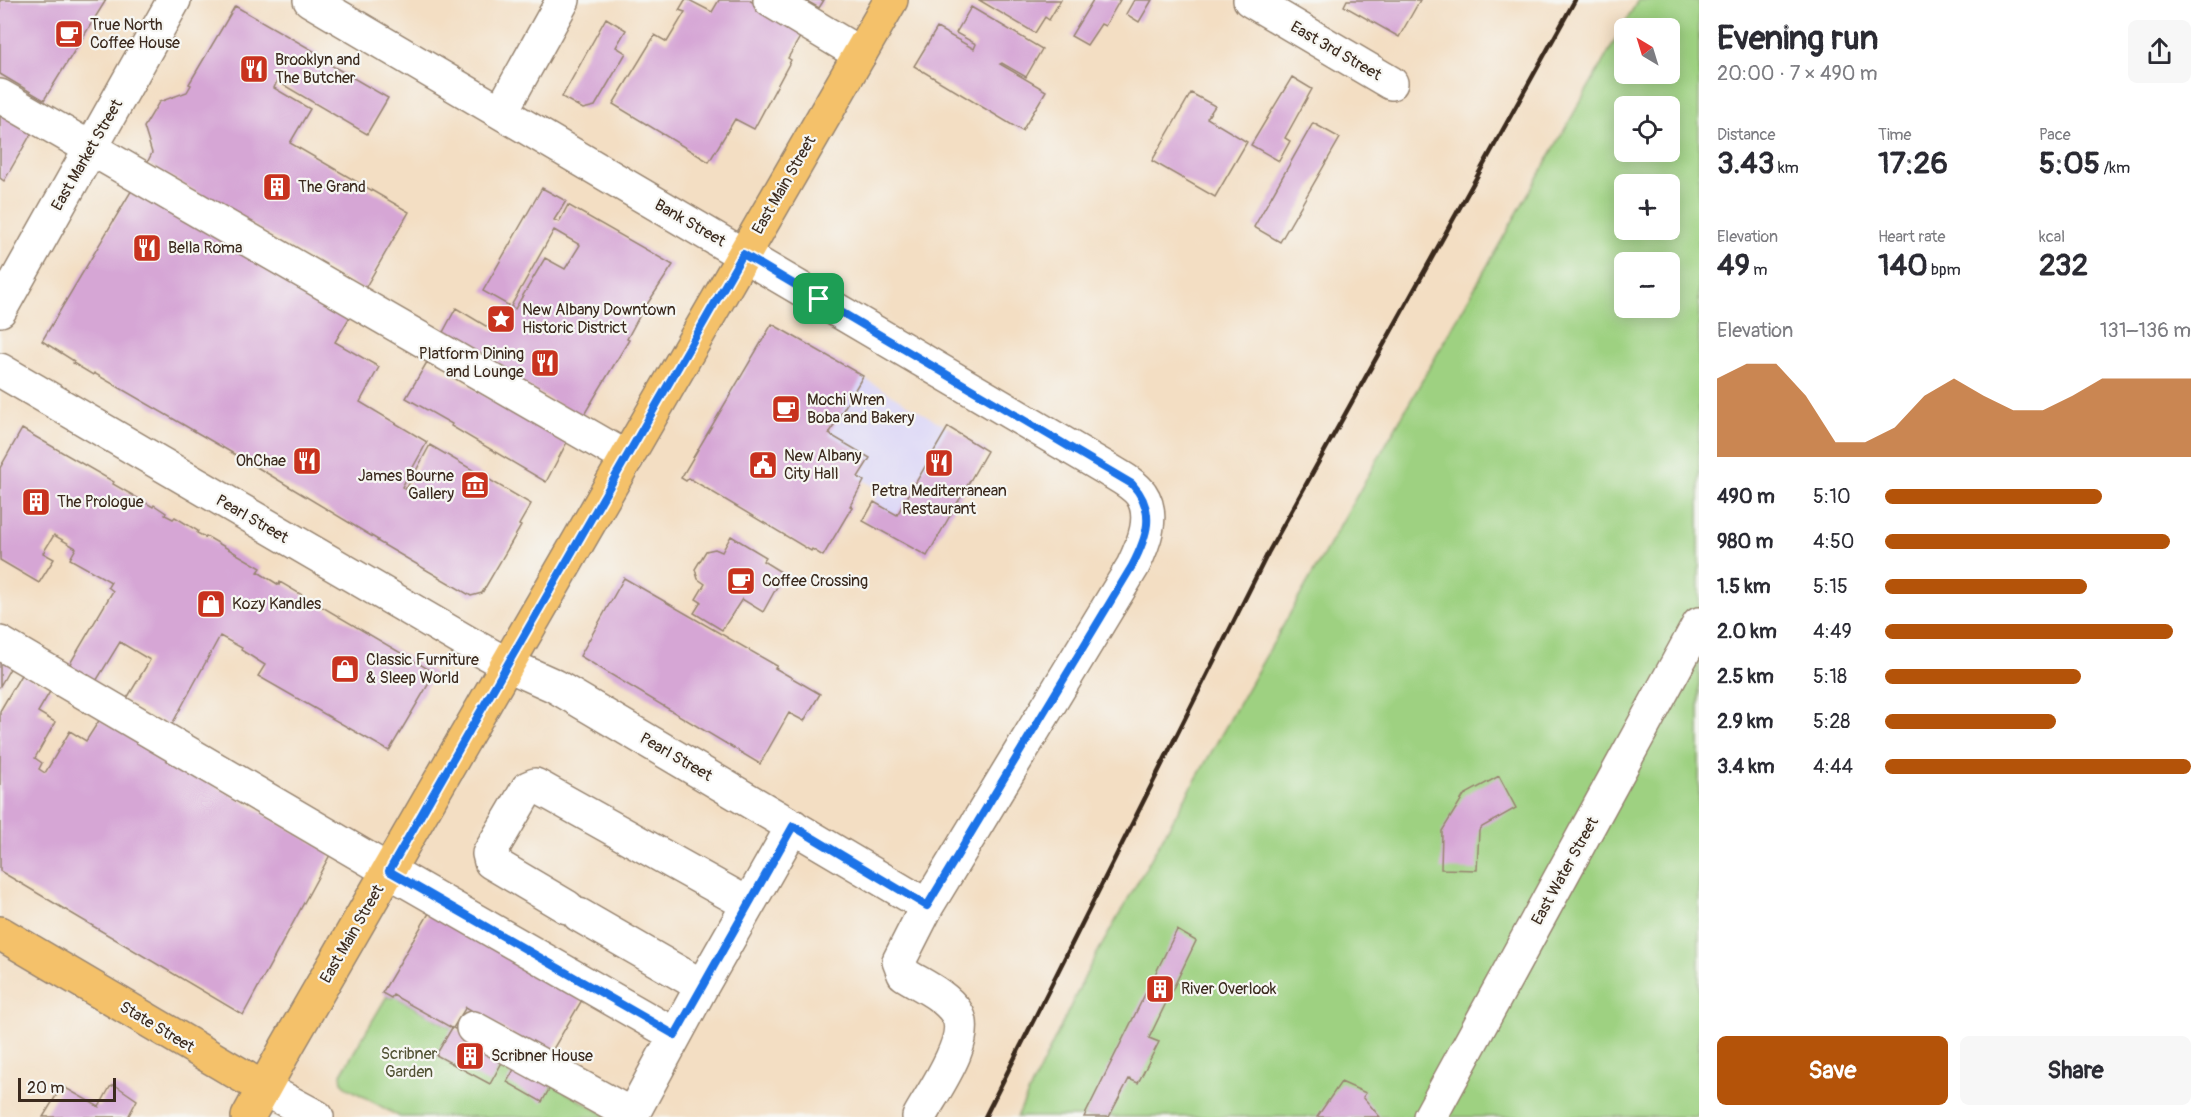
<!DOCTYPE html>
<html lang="en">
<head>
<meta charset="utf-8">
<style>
  :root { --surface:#fff; --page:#f7f7f7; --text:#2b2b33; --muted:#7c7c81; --accent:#b45309 }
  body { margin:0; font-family:Pangolin,sans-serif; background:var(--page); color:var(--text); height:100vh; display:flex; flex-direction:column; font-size:22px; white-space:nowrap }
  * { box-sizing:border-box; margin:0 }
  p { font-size:20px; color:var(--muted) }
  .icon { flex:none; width:33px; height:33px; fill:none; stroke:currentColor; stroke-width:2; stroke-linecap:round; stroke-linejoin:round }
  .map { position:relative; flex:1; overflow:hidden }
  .panel { display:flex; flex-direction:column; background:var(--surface); width:510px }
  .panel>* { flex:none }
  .needle { width:39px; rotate:322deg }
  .controls { position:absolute; left:1614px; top:18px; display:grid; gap:12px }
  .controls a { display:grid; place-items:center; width:66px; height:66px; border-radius:9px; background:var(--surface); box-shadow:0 3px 15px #0003; font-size:30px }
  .scale { position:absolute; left:18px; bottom:15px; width:98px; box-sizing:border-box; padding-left:6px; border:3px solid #3b2a1e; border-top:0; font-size:16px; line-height:21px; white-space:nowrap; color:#3b2a1e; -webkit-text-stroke:4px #f6f6f2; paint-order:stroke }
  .pin { position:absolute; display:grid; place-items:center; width:51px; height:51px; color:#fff; margin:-26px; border-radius:12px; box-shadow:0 3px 9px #0006 }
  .round { display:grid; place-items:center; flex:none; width:63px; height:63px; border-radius:9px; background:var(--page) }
  .head { display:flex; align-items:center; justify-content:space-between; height:102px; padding:0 18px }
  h1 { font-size:33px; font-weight:700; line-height:45px }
  .stats { display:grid; grid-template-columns:repeat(3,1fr); gap:9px; height:102px; padding:6px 18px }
  .stats div { display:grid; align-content:center }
  .stats b { font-size:30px; font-weight:700 }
  .stats small { font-size:16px; font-weight:400 }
  .stats p { font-size:16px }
  .chart { height:168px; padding:12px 18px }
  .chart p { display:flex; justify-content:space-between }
  .chart svg { width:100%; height:108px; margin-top:6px; fill:var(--accent); opacity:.7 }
  .button { display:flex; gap:12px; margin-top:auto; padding:12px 18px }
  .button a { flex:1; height:69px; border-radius:9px; background:var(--accent); color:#fff; font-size:24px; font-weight:700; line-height:69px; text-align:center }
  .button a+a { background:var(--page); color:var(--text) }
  ul { padding:0 18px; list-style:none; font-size:20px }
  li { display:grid; grid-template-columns:96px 72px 1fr; align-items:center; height:45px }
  li i { height:15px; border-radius:8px; background:var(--accent) }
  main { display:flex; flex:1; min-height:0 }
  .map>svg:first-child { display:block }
  .built { fill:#dbd6f7 }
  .green { fill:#9ed181; stroke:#6c7e50; stroke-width:1.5; fill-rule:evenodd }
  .building { fill:#d6a6d5; fill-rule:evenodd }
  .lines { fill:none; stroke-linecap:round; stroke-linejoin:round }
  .minor-casing { stroke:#978470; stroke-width:36 }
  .major-casing { stroke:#978470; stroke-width:36 }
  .minor { stroke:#fff; stroke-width:33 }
  .major { stroke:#f4c16a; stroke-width:33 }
  .rail { stroke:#3b2a1e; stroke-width:4.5 }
  .route-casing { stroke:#fff; stroke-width:12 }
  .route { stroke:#1a73e8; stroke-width:8 }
  .labels { text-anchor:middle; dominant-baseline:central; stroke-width:4.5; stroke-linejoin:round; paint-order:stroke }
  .poi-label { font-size:16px; fill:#3b2a1e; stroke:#f6f6f2; text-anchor:start }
  .street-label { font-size:16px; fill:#3b2a1e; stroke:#f6f6f2 }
  .park-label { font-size:16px; fill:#545437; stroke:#f6f6f2 }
</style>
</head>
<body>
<main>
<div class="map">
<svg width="1699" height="1117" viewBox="0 0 1699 1117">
  <rect width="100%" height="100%" fill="#f6f6f2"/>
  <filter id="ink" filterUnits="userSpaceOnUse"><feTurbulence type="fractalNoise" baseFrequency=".0167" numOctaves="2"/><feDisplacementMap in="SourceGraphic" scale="12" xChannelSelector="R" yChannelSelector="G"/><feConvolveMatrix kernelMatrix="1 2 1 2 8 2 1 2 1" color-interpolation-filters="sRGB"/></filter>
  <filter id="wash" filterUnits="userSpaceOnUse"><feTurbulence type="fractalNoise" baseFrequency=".008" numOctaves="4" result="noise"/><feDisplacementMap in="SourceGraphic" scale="24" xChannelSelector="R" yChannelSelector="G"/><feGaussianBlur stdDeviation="1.35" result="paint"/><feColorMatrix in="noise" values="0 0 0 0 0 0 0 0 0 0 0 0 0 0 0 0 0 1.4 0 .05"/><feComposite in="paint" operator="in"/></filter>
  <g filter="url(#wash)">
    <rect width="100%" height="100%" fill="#f3dec3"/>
    <!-- built -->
    <path class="built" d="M772,324L987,451L927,556L863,521L880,490L732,404L733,401L727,398Z"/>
    <!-- green -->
    <path class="green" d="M1638,0H1699V1113L1697,1117H1017L1090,966ZM1624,28H1670V74H1624ZM1624,106H1670V152H1624ZM1624,184H1670V230H1624ZM1624,262H1670V308H1624Z
      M393,995L610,1117H400L348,1088L342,1082L341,1074L387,996L391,998Z"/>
    <g id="blocks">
      <!-- building -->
      <path class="building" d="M0,0H106L44,100L0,74Z
        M685,0H689L712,12L719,0H749L803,32L788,58L791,60L754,129L735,119L709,162L613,104L655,35L667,42L685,12L679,10Z
        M805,0H824L819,8Z
        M979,0H1061L1049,20L1045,17L1035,33Z
        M1093,0H1120L1105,26L1101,24L1087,45L1071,36Z
        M1134,0H1152L1139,22L1126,14Z
        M1347,0H1420L1399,37L1344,6Z
        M235,6L319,54L317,57L388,98L367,134L277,81L274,88L310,109L290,143L409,212L364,290L147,163L152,153L144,127L159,102L187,92L191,85L189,84Z
        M971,7L1042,49L1026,77L1002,63L1000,64L1046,91L1022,131L914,66L937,28L974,49L976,44L956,33Z
        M606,18L626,30L616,47L626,53L595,106L583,109L562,97Z
        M1292,77L1312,89L1285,138L1290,141L1279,161L1251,145Z
        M1191,93L1215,106L1207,118L1247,142L1215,197L1152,161Z
        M0,107L35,127L4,181L0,178Z
        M1313,123L1340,138L1280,242L1254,227Z
        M133,188L351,315L335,342L379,367L360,402L427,442L402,487L406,489L430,445L531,504L519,525L521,526L482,593L471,596L377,541L378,540L260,469L94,373L93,375L73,363L74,361L42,341Z
        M542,188L566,201L554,220L559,222L568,205L673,265L640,315L627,339L629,340L582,418L441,336L456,308L494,331L508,305L483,291ZM554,230L580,245L565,269L545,258L515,309L511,306Z
        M772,324L863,376L829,434L870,458L858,477L864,481L850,506L852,507L823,556L812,549L811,551L689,478L686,481L681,478Z
        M427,362L567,442L546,482L451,426L452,424L406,398Z
        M948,427L987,451L927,556L863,521L874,502L897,515Z
        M22,429L114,482L113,484L153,507L154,505L166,513L165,515L173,519L175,517L198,531L197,533L205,537L206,536L261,568L258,572L279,585L280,582L435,673L389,751L258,676L265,665L241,650L242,648L220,636L171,726L126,700L150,660L120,642L95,683L68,667L113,591L108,587L111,582L70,559L76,548L54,535L43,553L54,559L39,583L0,560V468Z
        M731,536L766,557L763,561L784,574L763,612L742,599L722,630L694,613L701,602L696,599L705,584L698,579L695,569L706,551L715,549L722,552Z
        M624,578L777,666L775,668L820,694L804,721L789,713L760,764L580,656Z
        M0,658L12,665L0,686Z
        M22,673L51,690L38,712L55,722L35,758L42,763L39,769L45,773L70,731L86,741L100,719L331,853L243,1015L0,871V711Z
        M1499,776L1516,808L1482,827L1479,831L1477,870L1441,869L1442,831L1464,795Z
        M432,908L582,1000L549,1056L466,1007L453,1028L505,1057L490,1084L436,1055L452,1028L393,995L391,998L382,993Z
        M1177,930L1196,941L1149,1038L1159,1042L1138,1083L1129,1079L1109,1117H1084Z
        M517,1064L552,1084L542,1102L507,1082Z
        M1341,1082L1366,1093L1363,1097L1380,1117H1317Z
        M115,1085L137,1100L128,1117H43L62,1086L99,1107L110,1087Z"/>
    </g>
  </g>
  <g filter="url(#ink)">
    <use href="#blocks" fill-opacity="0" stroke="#978470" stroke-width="1.5"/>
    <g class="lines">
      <!-- minor casing -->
      <g class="minor-casing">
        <path id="minor" d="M770,0L860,54
          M1250,0L1391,83
          M0,96L627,458
          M501,112L563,0
          M0,310L174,0
          M0,370L470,644L508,665L555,686L927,906L1133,566C1143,545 1156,516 1141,494C1133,483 1118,476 1107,469L310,0
          M0,643L389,871L675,1035
          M567,907L491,862L489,854L528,788L535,785L748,904
          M579,915L702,986
          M473,1028L632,1115
          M263,1088L317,1117
          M631,1117L702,986L793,826
          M919,1117C932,1093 974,1037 956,1012C945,995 921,985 904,974L899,961L927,906
          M1430,1117L1699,624"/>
      </g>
      <!-- major casing -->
      <g class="major-casing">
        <path id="major" d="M0,933L263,1088
          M248,1117L287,1046L891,0"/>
      </g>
      <!-- minor -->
      <use href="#minor" class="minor"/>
      <!-- major -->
      <use href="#major" class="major"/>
      <!-- rail -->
      <path class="rail" d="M985,1117L1268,553L1575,0"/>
    </g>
  </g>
  <g class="lines" filter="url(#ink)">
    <!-- route casing -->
    <g class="route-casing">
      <path id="route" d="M743,254L1132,484C1157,511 1147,537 1132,566L927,906L793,826L675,1035L389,871Z"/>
    </g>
    <!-- route -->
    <use href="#route" class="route"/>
  </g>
  <!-- icons -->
  <defs>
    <g id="cafe-square" transform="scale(1.5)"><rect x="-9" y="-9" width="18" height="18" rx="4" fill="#c8321e" stroke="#f6f6f2"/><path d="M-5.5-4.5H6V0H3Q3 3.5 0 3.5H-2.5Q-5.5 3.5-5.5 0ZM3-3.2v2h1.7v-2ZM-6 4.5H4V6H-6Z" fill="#fff"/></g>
    <g id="restaurant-square" transform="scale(1.5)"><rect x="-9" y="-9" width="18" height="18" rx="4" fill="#c8321e" stroke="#f6f6f2"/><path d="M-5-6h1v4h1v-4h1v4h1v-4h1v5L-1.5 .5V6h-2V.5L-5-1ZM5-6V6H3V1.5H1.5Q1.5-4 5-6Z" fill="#fff"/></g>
    <g id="building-square" transform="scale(1.5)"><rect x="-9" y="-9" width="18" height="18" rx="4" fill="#c8321e" stroke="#f6f6f2"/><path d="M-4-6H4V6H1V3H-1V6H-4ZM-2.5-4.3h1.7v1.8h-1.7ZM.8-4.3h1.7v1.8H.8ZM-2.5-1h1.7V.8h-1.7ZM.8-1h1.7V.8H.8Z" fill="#fff"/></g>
    <g id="sight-square" transform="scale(1.5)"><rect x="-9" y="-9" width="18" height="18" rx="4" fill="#c8321e" stroke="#f6f6f2"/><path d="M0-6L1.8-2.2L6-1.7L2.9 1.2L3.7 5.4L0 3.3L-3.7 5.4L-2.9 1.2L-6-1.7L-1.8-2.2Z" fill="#fff"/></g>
    <g id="civic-square" transform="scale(1.5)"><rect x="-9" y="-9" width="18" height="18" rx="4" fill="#c8321e" stroke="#f6f6f2"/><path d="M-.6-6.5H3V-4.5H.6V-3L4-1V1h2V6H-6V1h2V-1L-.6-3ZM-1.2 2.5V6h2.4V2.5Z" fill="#fff"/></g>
    <g id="museum-square" transform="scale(1.5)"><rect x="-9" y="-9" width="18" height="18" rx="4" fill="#c8321e" stroke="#f6f6f2"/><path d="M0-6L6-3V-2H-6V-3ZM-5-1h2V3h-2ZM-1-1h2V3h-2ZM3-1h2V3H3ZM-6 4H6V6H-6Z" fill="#fff"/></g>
    <g id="shop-square" transform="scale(1.5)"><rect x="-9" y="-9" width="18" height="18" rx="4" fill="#c8321e" stroke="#f6f6f2"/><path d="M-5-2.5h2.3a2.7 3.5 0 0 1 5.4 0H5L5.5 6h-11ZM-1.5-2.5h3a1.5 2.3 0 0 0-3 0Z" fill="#fff"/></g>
  </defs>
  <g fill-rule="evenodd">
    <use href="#cafe-square" x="69" y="34"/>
    <use href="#restaurant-square" x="254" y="69"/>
    <use href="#building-square" x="277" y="187"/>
    <use href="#restaurant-square" x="147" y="248"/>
    <use href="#sight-square" x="501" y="319"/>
    <use href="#restaurant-square" x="545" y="363"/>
    <use href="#cafe-square" x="786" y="409"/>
    <use href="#restaurant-square" x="307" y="461"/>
    <use href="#restaurant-square" x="939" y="463"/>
    <use href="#civic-square" x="763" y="465"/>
    <use href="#museum-square" x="475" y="485"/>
    <use href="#building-square" x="36" y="502"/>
    <use href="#cafe-square" x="741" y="581"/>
    <use href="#shop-square" x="211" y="604"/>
    <use href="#shop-square" x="345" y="669"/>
    <use href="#building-square" x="1160" y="989"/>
    <use href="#building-square" x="470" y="1056"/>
  </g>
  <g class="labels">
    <!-- poi labels -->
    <g class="poi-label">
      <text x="90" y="25">True North<tspan x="90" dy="18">Coffee House</tspan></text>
      <text x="275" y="60">Brooklyn and<tspan x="275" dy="18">The Butcher</tspan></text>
      <text x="298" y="187">The Grand</text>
      <text x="168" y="248">Bella Roma</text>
      <text x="522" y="310">New Albany Downtown<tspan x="522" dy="18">Historic District</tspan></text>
      <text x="524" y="354" text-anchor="end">Platform Dining<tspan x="524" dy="18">and Lounge</tspan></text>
      <text x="807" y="400">Mochi Wren<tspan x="807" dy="18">Boba and Bakery</tspan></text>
      <text x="784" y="456">New Albany<tspan x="784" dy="18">City Hall</tspan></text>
      <text x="286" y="461" text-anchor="end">OhChae</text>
      <text x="454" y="476" text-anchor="end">James Bourne<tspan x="454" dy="18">Gallery</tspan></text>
      <text x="939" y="491" text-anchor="middle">Petra Mediterranean<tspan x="939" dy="18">Restaurant</tspan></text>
      <text x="57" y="502">The Prologue</text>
      <text x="762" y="581">Coffee Crossing</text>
      <text x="232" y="604">Kozy Kandles</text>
      <text x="366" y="660">Classic Furniture<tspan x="366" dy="18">&amp; Sleep World</tspan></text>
      <text x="1181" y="989">River Overlook</text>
      <text x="491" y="1056">Scribner House</text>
    </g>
    <!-- street labels -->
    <g class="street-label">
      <text transform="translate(1336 51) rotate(30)">East 3rd Street</text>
      <text transform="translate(87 155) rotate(-60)">East Market Street</text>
      <text transform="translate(784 185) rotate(-60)">East Main Street</text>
      <text transform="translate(690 223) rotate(30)">Bank Street</text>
      <text transform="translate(252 519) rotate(30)">Pearl Street</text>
      <text transform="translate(676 757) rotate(30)">Pearl Street</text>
      <text transform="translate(1565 871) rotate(-61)">East Water Street</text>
      <text transform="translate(352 934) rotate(-60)">East Main Street</text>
      <text transform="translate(157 1027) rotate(31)">State Street</text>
    </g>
    <!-- park labels -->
    <g class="park-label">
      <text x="409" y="1054">Scribner<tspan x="409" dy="18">Garden</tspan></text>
    </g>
  </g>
</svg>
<div class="controls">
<a><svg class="needle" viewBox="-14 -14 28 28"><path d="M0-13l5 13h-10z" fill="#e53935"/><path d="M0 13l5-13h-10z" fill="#7c7c81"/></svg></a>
<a><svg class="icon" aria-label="locate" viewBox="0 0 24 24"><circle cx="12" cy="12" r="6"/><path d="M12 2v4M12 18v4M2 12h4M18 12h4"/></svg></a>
<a>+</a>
<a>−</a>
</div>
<div class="scale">20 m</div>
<div class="pin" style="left:819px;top:299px;background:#1e9e55"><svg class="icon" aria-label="arrive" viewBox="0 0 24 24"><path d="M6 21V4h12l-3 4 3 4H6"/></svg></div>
</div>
<section class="panel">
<div class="head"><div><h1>Evening run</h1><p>20:00 · 7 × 490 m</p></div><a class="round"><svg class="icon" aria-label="share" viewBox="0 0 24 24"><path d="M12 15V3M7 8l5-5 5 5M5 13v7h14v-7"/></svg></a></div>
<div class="stats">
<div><p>Distance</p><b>3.43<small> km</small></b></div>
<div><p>Time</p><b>17:26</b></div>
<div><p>Pace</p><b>5:05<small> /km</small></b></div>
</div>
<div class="stats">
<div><p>Elevation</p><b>49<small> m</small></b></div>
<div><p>Heart rate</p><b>140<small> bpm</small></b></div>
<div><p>kcal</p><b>232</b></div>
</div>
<div class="chart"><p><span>Elevation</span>131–136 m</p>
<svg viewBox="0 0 160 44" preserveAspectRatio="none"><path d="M0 44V12L10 6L20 6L30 19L40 38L50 38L60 32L70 19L80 12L90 19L100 25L110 25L120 19L130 12L140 12L150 12L160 12V44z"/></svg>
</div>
<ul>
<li><b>490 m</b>5:10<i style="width:71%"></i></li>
<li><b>980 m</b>4:50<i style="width:93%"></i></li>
<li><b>1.5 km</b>5:15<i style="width:66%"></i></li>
<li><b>2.0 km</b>4:49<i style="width:94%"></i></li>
<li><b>2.5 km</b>5:18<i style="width:64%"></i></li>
<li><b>2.9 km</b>5:28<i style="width:56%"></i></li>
<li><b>3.4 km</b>4:44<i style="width:100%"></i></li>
</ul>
<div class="button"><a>Save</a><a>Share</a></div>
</section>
</main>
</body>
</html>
